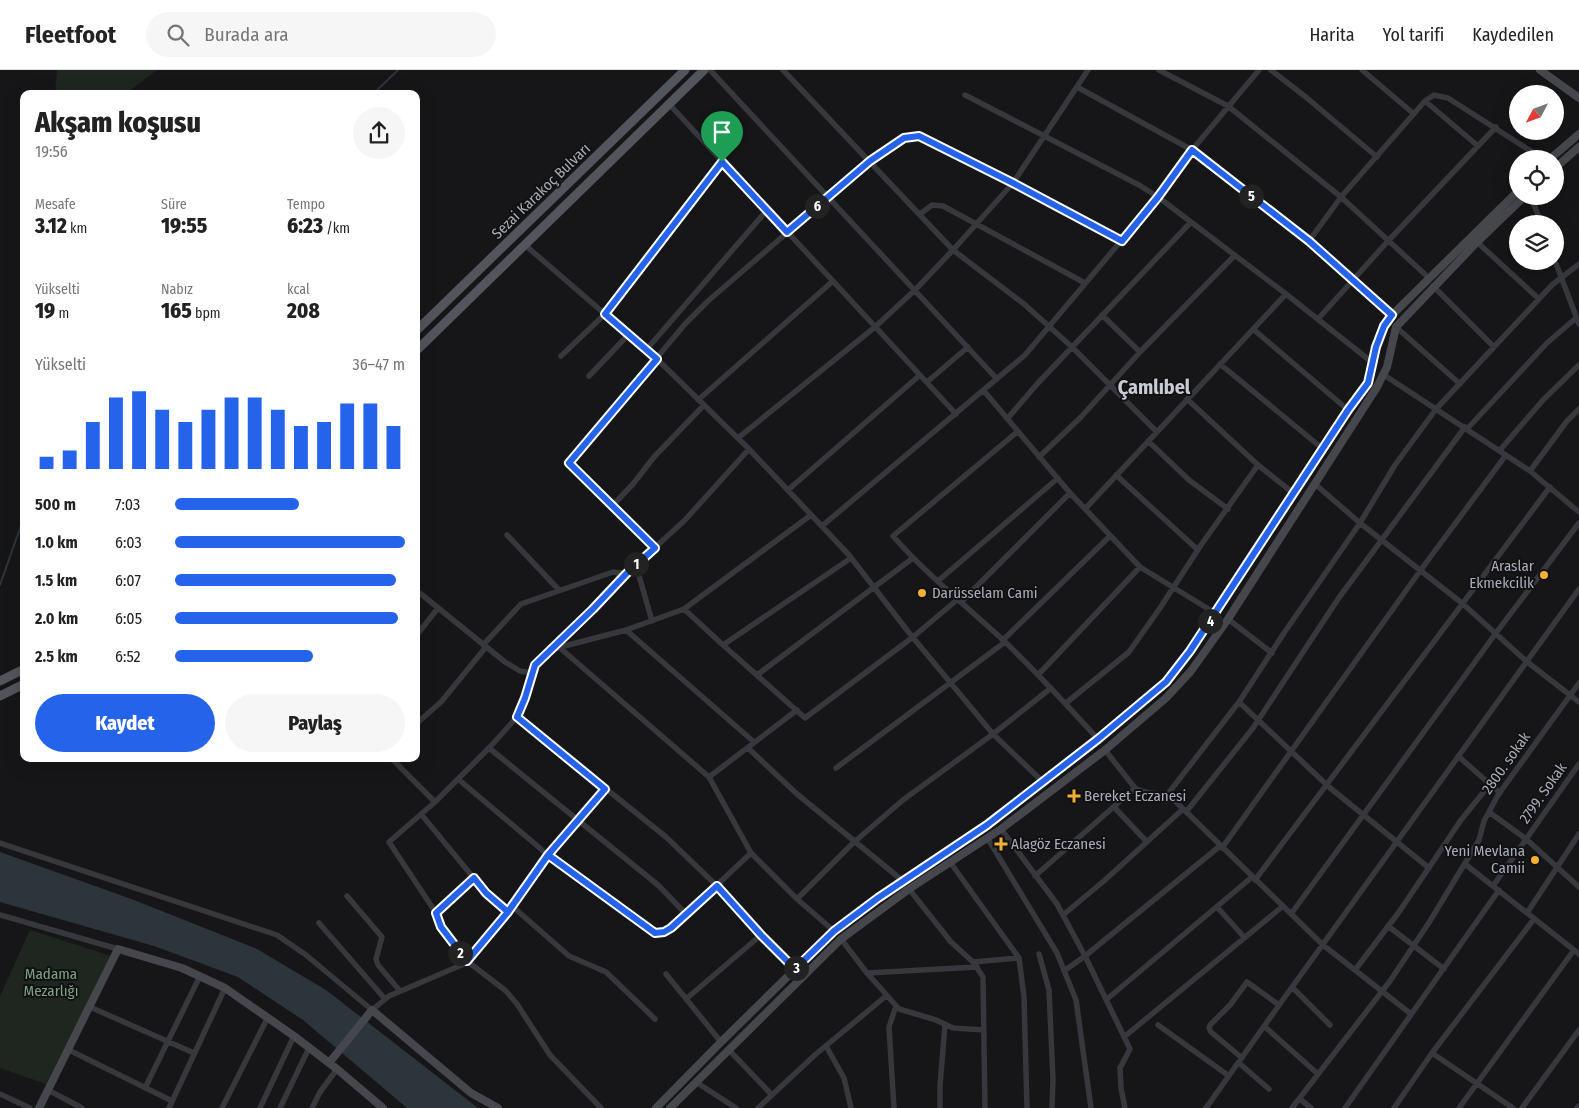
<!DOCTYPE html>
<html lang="tr">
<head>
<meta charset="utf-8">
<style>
  :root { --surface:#fff; --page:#f6f6f6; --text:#222; --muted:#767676; --line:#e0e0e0; --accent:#2563eb }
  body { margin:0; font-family:"Fira Sans Condensed",sans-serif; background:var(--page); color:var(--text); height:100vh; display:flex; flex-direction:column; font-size:19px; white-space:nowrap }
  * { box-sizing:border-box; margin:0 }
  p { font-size:16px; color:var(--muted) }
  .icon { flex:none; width:28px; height:28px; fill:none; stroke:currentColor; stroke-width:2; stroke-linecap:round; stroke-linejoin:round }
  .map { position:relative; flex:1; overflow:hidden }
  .panel { position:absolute; left:20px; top:20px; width:400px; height:672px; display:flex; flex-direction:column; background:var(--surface); border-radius:10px; box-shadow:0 5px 20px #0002 }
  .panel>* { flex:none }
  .needle { width:32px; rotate:229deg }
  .fabs { position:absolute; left:1509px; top:15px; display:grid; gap:10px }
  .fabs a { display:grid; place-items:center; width:55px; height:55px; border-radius:50%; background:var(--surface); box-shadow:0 5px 20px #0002; font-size:25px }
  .pin { position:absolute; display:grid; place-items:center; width:42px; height:42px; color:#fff; margin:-51px -21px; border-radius:50% 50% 50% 0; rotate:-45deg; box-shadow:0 0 5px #0007 }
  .pin .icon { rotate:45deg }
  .km { position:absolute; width:25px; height:25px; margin:-12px; border-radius:50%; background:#222; color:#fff; font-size:14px; line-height:25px; text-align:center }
  .round { display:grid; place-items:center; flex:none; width:52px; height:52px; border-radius:26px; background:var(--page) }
  .head { display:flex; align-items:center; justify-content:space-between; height:85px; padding:0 15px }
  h1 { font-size:28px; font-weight:800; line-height:38px }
  .stats { display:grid; grid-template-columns:repeat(3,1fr); gap:8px; height:85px; padding:5px 15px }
  .stats div { display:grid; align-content:center }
  .stats b { font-size:21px; font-weight:800 }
  .stats small { font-size:14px; font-weight:400 }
  .stats p { font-size:14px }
  .chart { height:140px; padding:10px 15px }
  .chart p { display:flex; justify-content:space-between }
  .chart svg { width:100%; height:90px; margin-top:5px; stroke:var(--accent); stroke-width:6 }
  .button { display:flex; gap:10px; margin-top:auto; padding:10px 15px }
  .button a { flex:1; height:58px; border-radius:30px; background:var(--accent); color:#fff; font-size:20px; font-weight:800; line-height:58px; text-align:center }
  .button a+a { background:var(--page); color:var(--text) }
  ul { padding:0 15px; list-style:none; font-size:16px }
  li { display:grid; grid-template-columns:80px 60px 1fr; align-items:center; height:38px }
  li i { height:12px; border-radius:6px; background:var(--accent) }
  header { display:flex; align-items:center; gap:30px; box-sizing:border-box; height:70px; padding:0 25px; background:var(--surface); border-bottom:1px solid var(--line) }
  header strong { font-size:24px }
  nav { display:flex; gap:28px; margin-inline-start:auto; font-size:18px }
  .search { width:350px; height:45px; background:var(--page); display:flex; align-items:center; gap:12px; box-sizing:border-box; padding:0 18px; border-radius:28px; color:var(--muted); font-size:19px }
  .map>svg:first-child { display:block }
  .green { fill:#1e261f }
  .water { fill:#2c353c }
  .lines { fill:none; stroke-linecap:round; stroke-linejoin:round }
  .stream { stroke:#2c353c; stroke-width:2 }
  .minor { stroke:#37383d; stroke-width:5.5 }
  .secondary { stroke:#45474d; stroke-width:8 }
  .primary { stroke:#53555c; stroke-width:9 }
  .route-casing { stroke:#fff; stroke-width:10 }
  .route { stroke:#2563eb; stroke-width:6 }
  .poi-dot { fill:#f2b134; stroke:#111113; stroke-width:2 }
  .labels { text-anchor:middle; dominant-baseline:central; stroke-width:4; stroke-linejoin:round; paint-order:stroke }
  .street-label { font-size:15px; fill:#a8adb8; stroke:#111113 }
  .poi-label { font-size:15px; fill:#a8adb8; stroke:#111113; text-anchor:start }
  .park-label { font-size:15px; fill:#7fa381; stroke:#111113 }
  .district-label { font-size:20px; font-weight:bold; fill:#c9ccd4; stroke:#111113 }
</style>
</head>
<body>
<header>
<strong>Fleetfoot</strong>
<div class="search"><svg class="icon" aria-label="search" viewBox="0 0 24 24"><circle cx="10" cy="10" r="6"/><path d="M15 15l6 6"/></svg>Burada ara</div>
<nav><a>Harita</a><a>Yol tarifi</a><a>Kaydedilen</a></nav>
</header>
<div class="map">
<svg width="1579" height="1038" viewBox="0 0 1579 1038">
  <rect width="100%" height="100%" fill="#161618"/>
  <!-- green -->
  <path class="green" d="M57,0H157L125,24H55Z
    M30,860L111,886L46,1014L0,998V926Z"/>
  <!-- water -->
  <path class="water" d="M0,782L134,830L257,879L326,920L478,1038H407L303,950L238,907L154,876L0,832Z"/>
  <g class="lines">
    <!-- stream -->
    <path class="stream" d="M373,24L398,0
      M0,515L24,447"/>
    <!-- minor -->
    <path class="minor" d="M710,0L997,309
      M783,0L953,180L1024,234L1072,277L1157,362
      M1159,0L1228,36L1341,127L1429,208
      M1271,0L1307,28L1377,87
      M1362,0L1414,44
      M1077,17L1192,80L1309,171L1392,245
      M965,25L1139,115L1158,127L1286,224L1373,293
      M1425,31L1478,76
      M669,34L956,344
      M1531,126L1541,154
      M920,144L932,135L943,136L1085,213
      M1309,171L1341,127L1425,31L1434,25L1448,28L1543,89
      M1477,172L1539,229
      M525,175L657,289L749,379L849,485L910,564L993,664L1043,712
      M1555,191L1579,254
      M1433,216L1494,277
      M1102,245L1140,282
      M1318,249L1388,171L1496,57
      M1396,257L1460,314
      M1253,259L1348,340
      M647,279L767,140
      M561,286L605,244L722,92
      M1220,294L1323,379
      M1384,305L1530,401L1579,442
      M589,306L629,264
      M927,312L968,277
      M984,321L1070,423L1140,497L1215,543
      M1187,329L1258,395L1293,423
      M698,330L833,211
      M1007,349L1038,313L1191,152
      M1467,359L1547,273L1576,248
      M1017,362L893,466C926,504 965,535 1002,569C1036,601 1067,635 1098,669
      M738,368L875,257L915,220L953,180L1013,113L1088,0
      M1148,371L1189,410L1228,439
      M1500,380L1543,330L1579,295
      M1039,387L1081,347L1140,282L1235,185
      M1530,401L1567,351L1579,339
      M1116,405L1198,480
      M1315,414L1360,453L1463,534L1526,591L1579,632
      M788,420L920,305
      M612,436L633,414L654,387L704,335
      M1085,439L1286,224
      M822,456L1025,285L1158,127L1192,80L1259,0
      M507,465L559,520
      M655,478L569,393L685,254L708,231L870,91L904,68L912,66L923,67L1122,171
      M851,488L723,575L805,648L913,567L958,529
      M636,495L652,551
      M938,511L1058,408
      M416,520L505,592L520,601L532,603
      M961,532L1070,423
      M684,539L723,575
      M1228,549L1272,583
      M626,560L754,672
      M416,566L438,538
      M1003,570L1110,466
      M483,575L521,534L613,502L626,504
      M559,577L709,707L751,783
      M553,579L626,560L684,539L811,445
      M757,605L913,488
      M1038,605L1140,497
      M1239,632L1329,717L1429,798
      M1066,633L1129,582L1160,538L1201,475L1258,395
      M517,647L666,767L717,816L761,865L795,899
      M416,654L441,632L486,577
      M489,678L658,815L686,844
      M748,678L797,724L903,811
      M1105,680L1135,718C1148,726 1160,721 1173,729L1323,875L1411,944
      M1458,686L1500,723
      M392,689L435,732
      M836,698L1005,572
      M709,707L797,640
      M458,709L548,785L655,863L664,862L671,858L751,783L797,829L834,861
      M1167,725L1239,632L1284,563L1360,453L1395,395L1436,339L1552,215L1579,194
      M1114,737L1147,772
      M1186,742L1253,658L1338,529L1465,357
      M1489,742L1526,769L1579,817
      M421,744L486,823L508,841
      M1001,759L1057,834L1085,886L1130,979L1120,998L1121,1018L1125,1038
      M988,769L1057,883L1076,930L1091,1038
      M0,773L277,865L306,885L372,940L389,926L464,894L508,841L548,785L605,719
      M1222,778L1420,501L1506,385
      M950,792L1019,888L1024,927L1027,1038
      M1465,794L1579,884
      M1035,806L1135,718
      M1255,810L1550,417
      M1493,816L1579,694
      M909,819L951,872L973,892L983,907L985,1038
      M347,826L382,867L376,889L378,895L400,921
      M797,829L853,773L903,730L993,664L1051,618
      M512,836L569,886L606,902L655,949
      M1217,837L1244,867
      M436,843L473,808
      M1527,843L1579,764
      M1291,844L1496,563L1579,453
      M0,845L118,879
      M1063,845L1105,810L1183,739
      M319,853L385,929
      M1388,856L1444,899
      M841,869L867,903L899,939L936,950L953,958L984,960
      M1039,884L1049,920L1053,1009L1052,1038
      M973,892L1019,888
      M1355,900L1399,842L1461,750L1490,714
      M1064,901L1085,886L1220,776
      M867,903L977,897
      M666,904L721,972
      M1292,917L1330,955
      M686,929L761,865
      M1107,929L1252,807
      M90,937L194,983
      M1158,955L1229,1006
      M1264,956L1318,1004
      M1124,967L1283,836
      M826,976L844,1008L851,1038
      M69,980L172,1031
      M729,980L772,1025
      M1432,983L1513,1038
      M1242,988L1211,962L1209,958L1210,955L1230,935L1247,912L1279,935
      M1239,993L1269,1019
      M696,1012L736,1038
      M145,1018L200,906
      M48,1020L82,1038
      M0,1024L30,1038
      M1300,1029L1311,1038
      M169,1038L225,918
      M222,1038L268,947
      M260,1038L294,966
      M280,1038L309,978
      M312,1038L320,1022L337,999
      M601,1038L550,985L517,934L506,921L467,891L441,857L438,846L389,772L435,732L489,678L517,647L525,628L535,595L593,539L626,504L685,450L749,379
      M758,1038L816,984L886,926
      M894,1038L889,957L896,936
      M940,1038V1016L945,954
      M1206,1038L1282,931L1579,519
      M1292,1038L1390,911L1430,851L1479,770L1484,751L1498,725L1579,613
      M1345,1038L1499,820
      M1394,1038L1432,983L1534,849
      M1459,1038L1574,880
      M1522,1038L1579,960
      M1577,1038L1579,1036"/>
    <!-- secondary -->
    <path class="secondary" d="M1540,0L1579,28
      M1550,89L1579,64
      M1555,98L1579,77
      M329,993L372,940L471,1023L498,1038
      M39,1038L118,879L182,898L225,918L294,966L337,999L383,1038
      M656,1038L721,972L834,861L877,828L987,755L1098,669L1165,612L1190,581L1348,340L1368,313L1376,277L1384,257L1392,245L1518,121
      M670,1038L841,869L909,819L1001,759L1105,680L1166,628L1191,601L1228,549L1377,317L1387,297L1396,257L1477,172L1525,126"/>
    <!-- primary -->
    <path class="primary" d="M416,261L685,0
      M416,281L704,0
      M0,611L24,599
      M0,626L24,614"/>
  </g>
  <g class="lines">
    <!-- route casing -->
    <g class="route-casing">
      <path id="route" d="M722,92L605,244L657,289L569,393L655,478L626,504L593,539L535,595L525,628L517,647L605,719L548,785L508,842L467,891L441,857L436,843L474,808L486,823L508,842L512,836L548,785L655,863L664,862L671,858L717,816L761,865L795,899L834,861L878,828L987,755L1098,669L1166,612L1190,581L1348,340L1368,313L1376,277L1384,256L1392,245L1309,171L1192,80L1158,127L1122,171L1013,113L919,66L904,68L870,91L787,162L722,92"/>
    </g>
    <!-- route -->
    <use href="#route" class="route"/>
  </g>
  <!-- markers -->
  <g class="poi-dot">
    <circle cx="1544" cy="505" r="5"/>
    <circle cx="922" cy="523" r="5"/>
    <path d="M1071.5 718.5h5v5h5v5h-5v5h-5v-5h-5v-5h5z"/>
    <path d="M998.5 766.5h5v5h5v5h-5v5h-5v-5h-5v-5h5z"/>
    <circle cx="1535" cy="790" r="5"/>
  </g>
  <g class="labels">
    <!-- street labels -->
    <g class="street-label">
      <text transform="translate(541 121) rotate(-44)">Sezai Karakoç Bulvarı</text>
      <text transform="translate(1506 693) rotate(-55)">2800. sokak</text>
      <text transform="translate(1543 723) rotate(-55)">2799. Sokak</text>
    </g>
    <!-- poi labels -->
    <g class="poi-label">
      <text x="1534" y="496" text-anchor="end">Araslar<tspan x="1534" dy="17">Ekmekcilik</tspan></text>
      <text x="932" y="523">Darüsselam Cami</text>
      <text x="1084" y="726">Bereket Eczanesi</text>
      <text x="1011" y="774">Alagöz Eczanesi</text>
      <text x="1525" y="781" text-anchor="end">Yeni Mevlana<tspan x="1525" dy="17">Camii</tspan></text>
    </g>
    <!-- park labels -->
    <g class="park-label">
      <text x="51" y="904">Madama<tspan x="51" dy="17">Mezarlığı</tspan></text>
    </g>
    <!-- district labels -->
    <g class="district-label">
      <text x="1154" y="317">Çamlıbel</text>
    </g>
  </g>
</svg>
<div class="fabs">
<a><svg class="needle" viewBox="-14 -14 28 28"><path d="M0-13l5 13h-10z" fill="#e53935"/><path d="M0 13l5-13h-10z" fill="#767676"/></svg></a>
<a><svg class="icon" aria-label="locate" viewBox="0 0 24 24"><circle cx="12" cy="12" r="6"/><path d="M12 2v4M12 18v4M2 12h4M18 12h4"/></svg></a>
<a><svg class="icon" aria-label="layers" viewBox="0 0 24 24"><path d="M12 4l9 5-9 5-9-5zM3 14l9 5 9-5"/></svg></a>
</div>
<div class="pin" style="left:722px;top:92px;background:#1e9e55"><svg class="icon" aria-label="arrive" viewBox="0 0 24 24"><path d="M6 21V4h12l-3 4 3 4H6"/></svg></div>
<b class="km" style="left:636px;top:494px">1</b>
<b class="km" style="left:460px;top:883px">2</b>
<b class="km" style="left:796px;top:898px">3</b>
<b class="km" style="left:1210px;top:551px">4</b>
<b class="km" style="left:1251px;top:126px">5</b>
<b class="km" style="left:817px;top:136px">6</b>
<section class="panel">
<div class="head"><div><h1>Akşam koşusu</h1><p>19:56</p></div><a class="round"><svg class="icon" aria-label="share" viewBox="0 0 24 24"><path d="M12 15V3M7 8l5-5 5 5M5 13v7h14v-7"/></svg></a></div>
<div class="stats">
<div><p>Mesafe</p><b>3.12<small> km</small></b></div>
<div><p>Süre</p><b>19:55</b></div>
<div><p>Tempo</p><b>6:23<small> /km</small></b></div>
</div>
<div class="stats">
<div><p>Yükselti</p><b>19<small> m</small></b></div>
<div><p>Nabız</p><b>165<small> bpm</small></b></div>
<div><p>kcal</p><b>208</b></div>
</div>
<div class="chart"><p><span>Yükselti</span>36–47 m</p>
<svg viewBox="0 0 160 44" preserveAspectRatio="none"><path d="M5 44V38M15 44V35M25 44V21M35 44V9M45 44V6M55 44V15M65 44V21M75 44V15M85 44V9M95 44V9M105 44V15M115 44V23M125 44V21M135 44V12M145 44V12M155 44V23"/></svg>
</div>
<ul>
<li><b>500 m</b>7:03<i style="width:54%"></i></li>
<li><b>1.0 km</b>6:03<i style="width:100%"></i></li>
<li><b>1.5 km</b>6:07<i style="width:96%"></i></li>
<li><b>2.0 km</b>6:05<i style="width:97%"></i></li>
<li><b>2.5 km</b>6:52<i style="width:60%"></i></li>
</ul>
<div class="button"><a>Kaydet</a><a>Paylaş</a></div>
</section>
</div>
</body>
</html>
